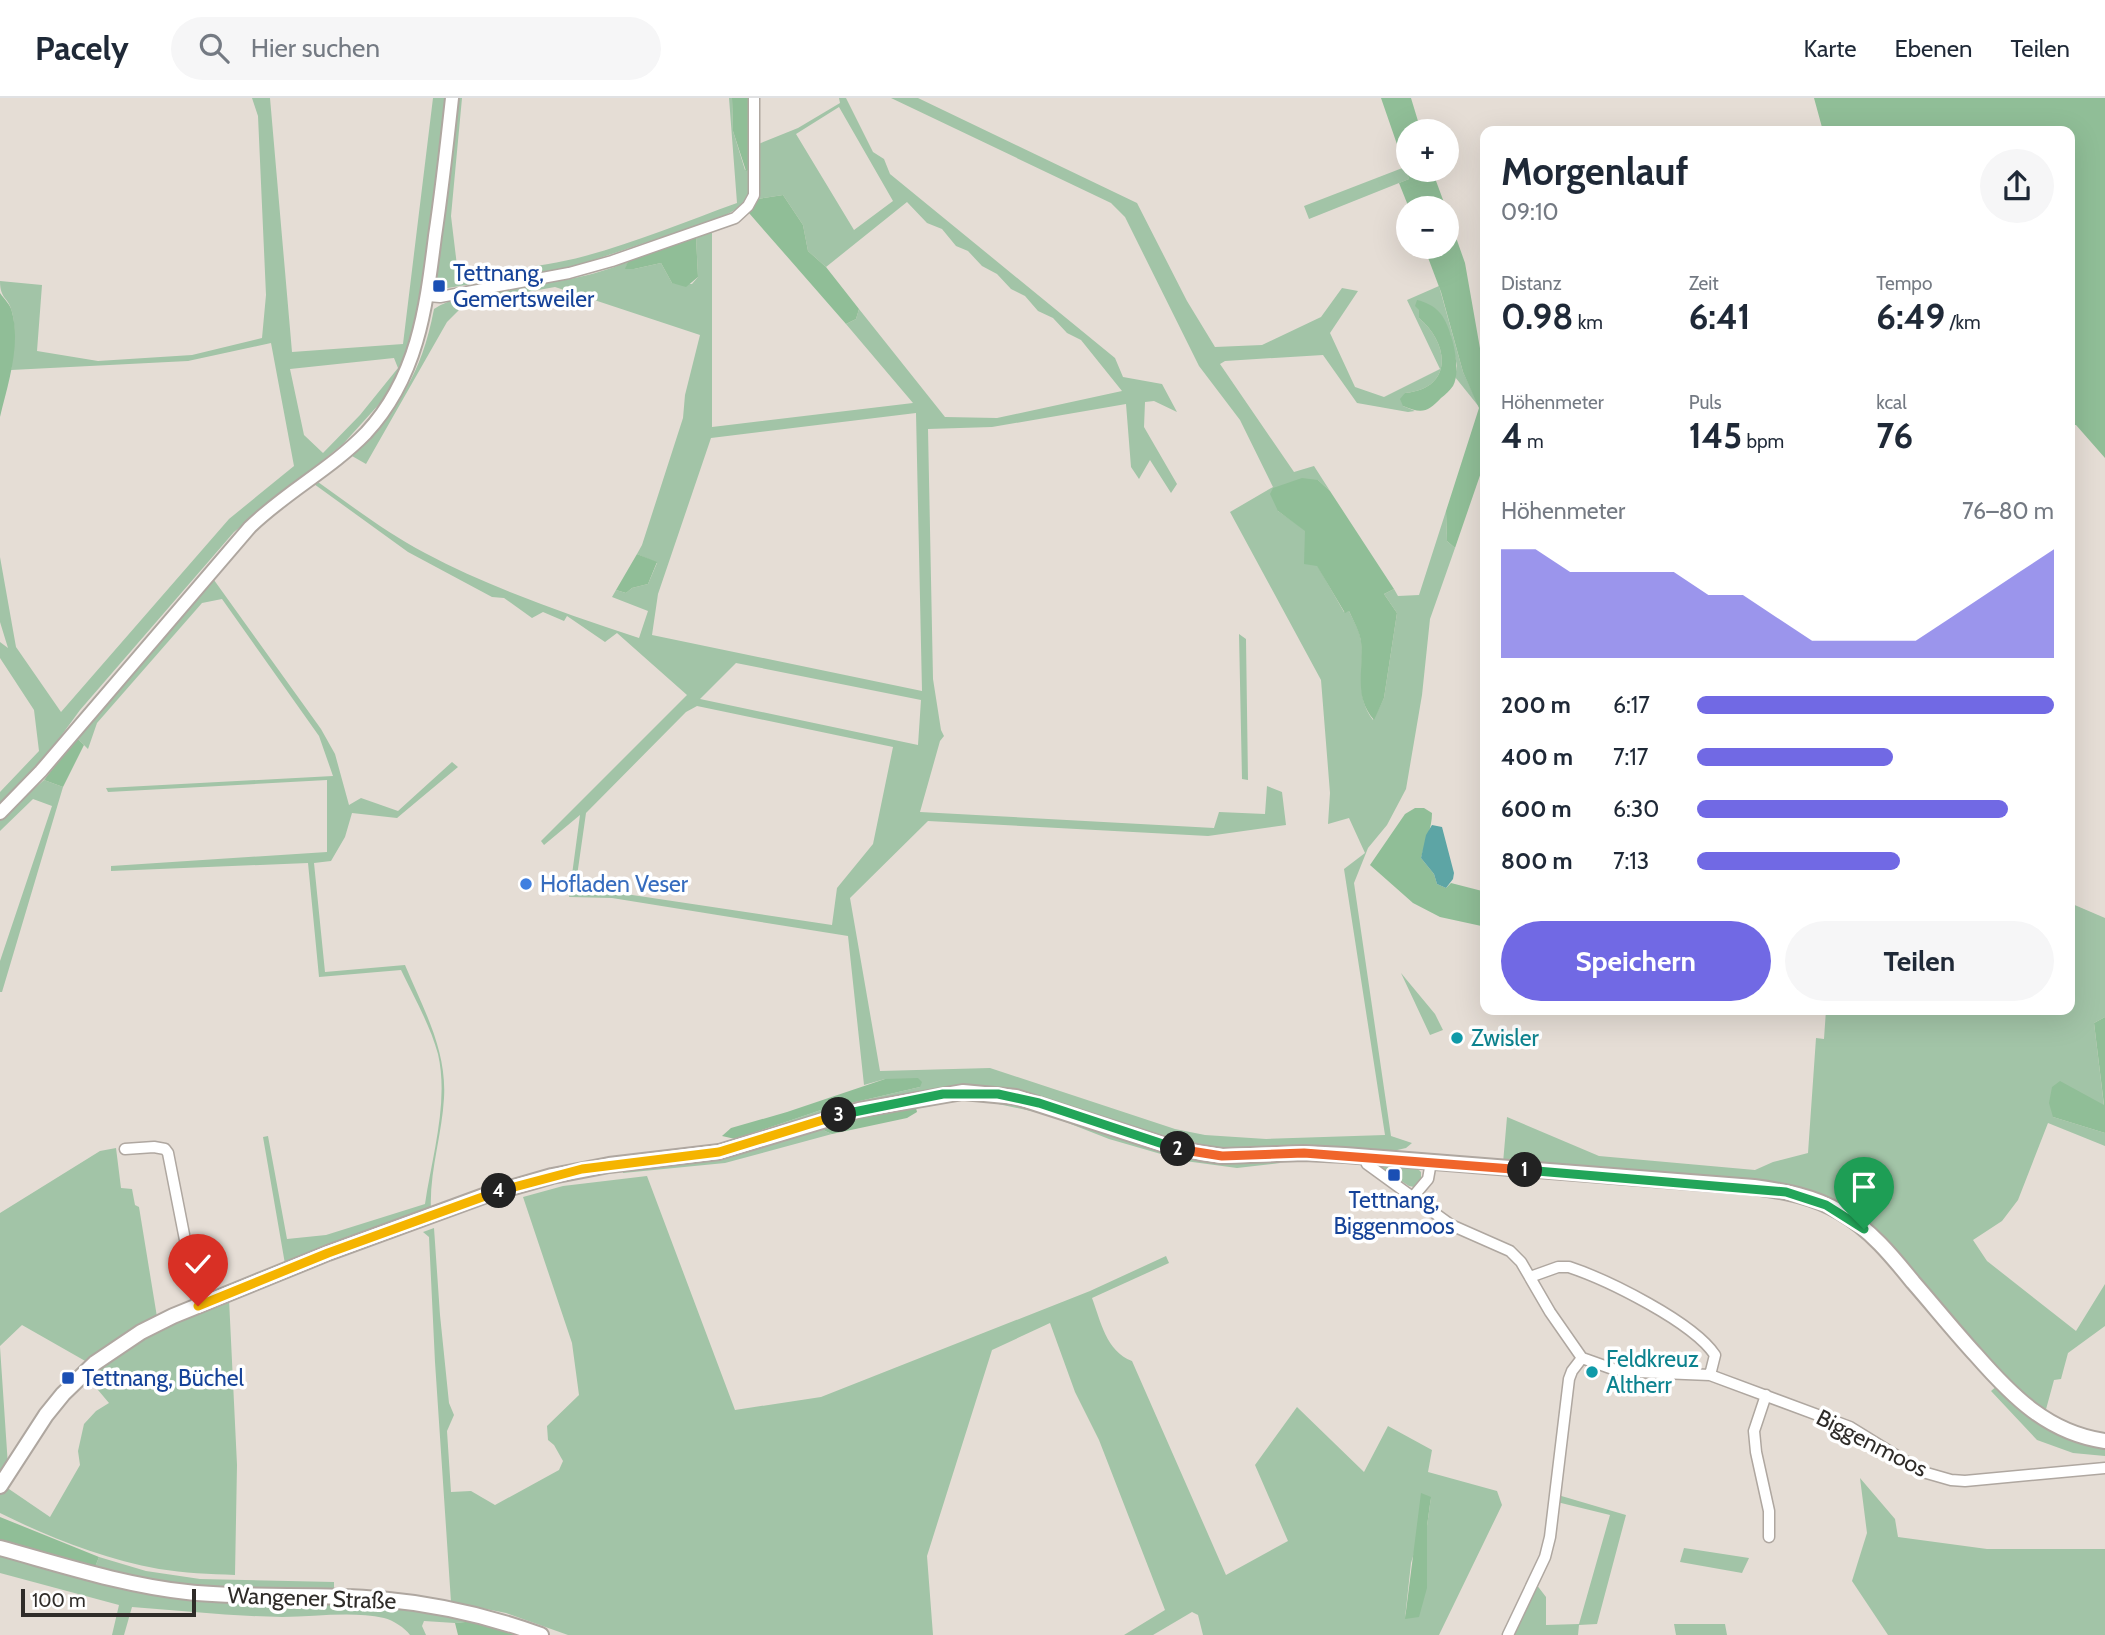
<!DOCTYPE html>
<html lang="de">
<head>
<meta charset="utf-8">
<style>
  :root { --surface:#fff; --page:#f6f6f7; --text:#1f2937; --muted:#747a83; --line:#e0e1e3; --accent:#7169e4 }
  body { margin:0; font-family:Cabin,sans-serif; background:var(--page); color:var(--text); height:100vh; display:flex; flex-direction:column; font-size:26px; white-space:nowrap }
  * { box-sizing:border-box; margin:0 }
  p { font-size:23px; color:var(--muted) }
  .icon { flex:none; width:38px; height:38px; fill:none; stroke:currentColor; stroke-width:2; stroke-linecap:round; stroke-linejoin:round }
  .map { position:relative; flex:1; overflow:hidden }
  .details { position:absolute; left:1480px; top:28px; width:595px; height:889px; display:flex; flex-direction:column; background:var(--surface); border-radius:14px; box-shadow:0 7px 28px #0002 }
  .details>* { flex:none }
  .tools { position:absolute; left:1396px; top:21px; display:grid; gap:14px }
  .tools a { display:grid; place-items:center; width:63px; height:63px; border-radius:50%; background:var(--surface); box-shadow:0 7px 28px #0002; font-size:35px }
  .scale { position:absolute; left:21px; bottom:18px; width:175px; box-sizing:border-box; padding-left:7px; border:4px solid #2f2c29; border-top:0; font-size:19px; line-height:24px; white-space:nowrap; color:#2f2c29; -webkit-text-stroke:5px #fff; paint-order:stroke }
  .pin { position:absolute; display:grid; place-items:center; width:60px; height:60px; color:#fff; margin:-72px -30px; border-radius:50% 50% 50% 0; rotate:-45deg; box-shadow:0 0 7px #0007 }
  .pin .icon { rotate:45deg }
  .km { position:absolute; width:35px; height:35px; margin:-18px; border-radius:50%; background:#222; color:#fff; font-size:19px; line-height:35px; text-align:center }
  .round { display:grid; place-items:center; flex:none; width:74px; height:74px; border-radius:37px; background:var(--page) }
  .summary { display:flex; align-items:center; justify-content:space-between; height:119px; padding:0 21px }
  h1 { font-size:38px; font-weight:700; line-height:52px }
  .metrics { display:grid; grid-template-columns:repeat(3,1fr); gap:10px; height:119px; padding:7px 21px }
  .metrics div { display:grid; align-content:center }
  .metrics b { font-size:35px; font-weight:700 }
  .metrics small { font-size:19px; font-weight:400 }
  .metrics p { font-size:19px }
  .chart { height:196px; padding:14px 21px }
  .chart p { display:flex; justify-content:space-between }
  .chart svg { width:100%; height:126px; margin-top:7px; fill:var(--accent); opacity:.7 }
  .action { display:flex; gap:14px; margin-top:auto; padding:14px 21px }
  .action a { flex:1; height:80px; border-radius:42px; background:var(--accent); color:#fff; font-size:28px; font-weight:700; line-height:80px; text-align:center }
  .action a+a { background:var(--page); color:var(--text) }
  ul { padding:0 21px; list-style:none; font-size:23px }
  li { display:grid; grid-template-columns:112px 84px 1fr; align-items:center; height:52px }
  li i { height:18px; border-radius:9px; background:var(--accent) }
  header { display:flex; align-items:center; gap:42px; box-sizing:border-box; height:98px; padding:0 35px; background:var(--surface); border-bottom:2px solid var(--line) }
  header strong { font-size:33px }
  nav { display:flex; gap:38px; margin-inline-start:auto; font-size:24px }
  .search { width:490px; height:63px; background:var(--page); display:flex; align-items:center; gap:18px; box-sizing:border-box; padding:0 24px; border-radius:38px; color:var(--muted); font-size:26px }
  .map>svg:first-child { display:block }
  .green { fill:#a2c4a7; fill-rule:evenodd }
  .forest { fill:#90be97 }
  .water { fill:#5da5a5 }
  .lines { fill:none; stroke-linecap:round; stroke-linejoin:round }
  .minor-casing { stroke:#afa7a0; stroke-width:13 }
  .tertiary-casing { stroke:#afa7a0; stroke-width:16 }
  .secondary-casing { stroke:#afa7a0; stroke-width:18 }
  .minor { stroke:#fff; stroke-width:10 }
  .tertiary { stroke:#fff; stroke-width:12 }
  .secondary { stroke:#fff; stroke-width:14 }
  .split-1-casing { stroke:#fff; stroke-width:14 }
  .split-2-casing { stroke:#fff; stroke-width:14 }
  .split-3-casing { stroke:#fff; stroke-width:14 }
  .split-4-casing { stroke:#fff; stroke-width:14 }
  .split-5-casing { stroke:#fff; stroke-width:14 }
  .split-1 { stroke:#22a559; stroke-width:9 }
  .split-2 { stroke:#f0652b; stroke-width:9 }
  .split-3 { stroke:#22a559; stroke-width:9 }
  .split-4 { stroke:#f5b400; stroke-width:9 }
  .split-5 { stroke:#f5b400; stroke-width:9 }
  .transit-dot { fill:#1a4fb4; stroke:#fff; stroke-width:2.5 }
  .shop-dot { fill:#3f7fe0; stroke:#fff; stroke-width:2.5 }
  .culture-dot { fill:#0f9aa8; stroke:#fff; stroke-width:2.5 }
  .labels { text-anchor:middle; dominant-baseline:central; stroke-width:7; stroke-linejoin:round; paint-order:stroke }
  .transit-label { font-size:23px; fill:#164399; stroke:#fff; text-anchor:start }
  .shop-label { font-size:23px; fill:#366cbe; stroke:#fff; text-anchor:start }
  .culture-label { font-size:23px; fill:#0d838f; stroke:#fff; text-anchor:start }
  .street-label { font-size:23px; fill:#2f2c29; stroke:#fff }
</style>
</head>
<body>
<header>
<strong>Pacely</strong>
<div class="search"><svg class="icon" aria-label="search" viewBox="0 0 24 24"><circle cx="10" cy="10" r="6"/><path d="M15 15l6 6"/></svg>Hier suchen</div>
<nav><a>Karte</a><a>Ebenen</a><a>Teilen</a></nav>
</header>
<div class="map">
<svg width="2105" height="1537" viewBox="0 0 2105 1537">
  <rect width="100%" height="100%" fill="#e5ddd5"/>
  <!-- green -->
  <path class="green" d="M252,0H270L292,254L403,246L433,0H448L426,185L401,271L382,303L343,346L234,434L80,612L50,653L0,705V694L39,653L34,612L0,560V544L8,550L0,524V459L16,549L61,614L229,421L294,368L271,245L188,263L11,272C13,253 17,233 12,214C9,199 0,202 0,183L42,187L37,253L98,263L192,257L262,240L266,197L258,18ZM394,260L398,270L360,317L323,355L304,337L290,271Z
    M458,0H462L451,118L458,176C500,173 544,169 585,158C637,144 687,123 737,105L729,0H732L733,33L745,72L753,69C750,97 749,106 722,119L573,169L442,191L435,185Z
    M839,0H846L873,54L884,61L890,76L1115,260L1123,279L1162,286L1177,314L1154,303L1145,304L1144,329L1177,386L1171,395L1150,362L1139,381L1131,369L1126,306L992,329L928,331L933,581L941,632L944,638L940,643L920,714L1214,730L1219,714L1265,716L1267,688L1282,694L1286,727L1208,738L928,723L850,800L880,973L990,970L1175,1031L1205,1037L1266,1041L1385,1037L1344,771L1365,755L1349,720L1328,726L1330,695L1321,582L1230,414L1273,389L1240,322L1199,268L1125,119L1111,105L891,0H918L1137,105L1187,203L1215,249L1262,247L1321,219L1342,190L1358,193L1330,235L1355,289L1384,299L1440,271L1407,202L1439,188L1463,274L1480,310L1455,279L1457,268L1450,235L1419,212V220C1450,246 1453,291 1405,295L1403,308L1415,313L1408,314L1357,305L1323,257L1225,263L1220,266L1294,374L1314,368L1330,393L1318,382L1278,413L1305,432L1317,467L1344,514L1349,513C1353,522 1360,533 1361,543C1365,571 1354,598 1373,622L1384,600L1397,515L1384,496L1394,491L1398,498L1419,497L1446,413L1447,443L1455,450L1430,521L1422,597L1406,691L1387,727L1368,750L1354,785L1391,1038L1412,1045L1406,1050L1393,1053L1294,1048L1240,1052L1215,1050L1162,1038L1041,999L988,988L930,992L876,1002L822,1015L736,1044L735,1041L821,1012L920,989L885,981L864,987L848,838L612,800L569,799L580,717L544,747L541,743L687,597L617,535L605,544L567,518L564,523L543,514L532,520L504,500L492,499L408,454L314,386L318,384C353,409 387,435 425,455C493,491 566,516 639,540L648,513L612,499L616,492L626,495L632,490L648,486L657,465L637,456L642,447L683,320L685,297L700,237L555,189L466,205L447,224L366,366L352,358C399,308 421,278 434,211C450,200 472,197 491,194C530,187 593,181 628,163L626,170L634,171L661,165L672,185L692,186L698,179L696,138L712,132V329L913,305L846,226L856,221L859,211L945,319L997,320L1122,293L1081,242L1067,235L1053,220L1038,213L1025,198L1011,191L997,176L982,168L968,153L956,148L942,131L927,125L907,104L826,169L808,153L803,127L783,97L758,101L756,47L798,30L840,5ZM839,9L893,103L854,132L796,36ZM916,315L922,593L652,537L658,496L711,340ZM736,565L921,602L918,647L700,601ZM697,608L893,649L873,746L837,790L832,827L579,789L576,785L586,715L686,614Z
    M1405,69L1409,81L1309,121L1304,108Z
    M214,482L321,631L335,656L349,707L361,700L398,713L452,664L458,669L397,720L352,715L345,739L331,763L314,765L325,874L405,867C423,910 447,952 444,1000C442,1037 429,1075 431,1112L285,1166L263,1039L268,1038L287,1141L326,1137L425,1106C432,1058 449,1004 438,956C430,927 414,899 401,872L319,879L308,765L111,773V768L327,754V682L108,694L106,690L333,678L319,638L222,501L202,505L97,625L88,651L77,640Z
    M1239,536L1246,541L1248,682L1242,681Z
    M44,682L63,689L2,894H0V863L52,708L33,701L0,733V721Z
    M2070,805L2105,820V919L2094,925L2104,1008L2053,1019L2105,1035V1048L2048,1025L2018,1102L2002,1123L1973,1142L1987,1163L2076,1233L2105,1186V1228L2068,1255L2061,1281L2054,1282L2045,1315L2015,1291L1870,1127C1808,1079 1738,1081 1663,1076C1610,1072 1556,1069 1503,1065L1507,1019L1599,1058L1755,1072L1773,1064L1808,1055L1816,940L1824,941L1826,912H2070Z
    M1401,875L1435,916L1443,932L1430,937Z
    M957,1000L1017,1003L1117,1036L1278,1062L1280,1065L1237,1070L1185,1063L1109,1041L1045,1016L984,1003L958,1002Z
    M825,1026V1033L832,1036L725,1065L623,1075V1072Z
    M116,1050L121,1090L132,1091L135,1107L139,1109L157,1219L113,1243L87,1264L22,1227L0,1248V1115L100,1053Z
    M1382,1066L1415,1068L1421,1074V1083L1414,1089L1409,1088L1381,1070Z
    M647,1078L735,1312L821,1299L1090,1193L1166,1158L1169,1165L1092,1200C1101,1224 1106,1253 1132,1263L1226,1477L1288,1443L1255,1367L1297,1309L1364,1374L1388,1328L1432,1352L1428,1374L1497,1393L1502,1407L1439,1537H1203L1198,1517L1192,1514L1153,1537H1124L1165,1512L1099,1342L1075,1294L1050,1225L992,1252L927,1458L933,1537H568L506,1515L451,1504L435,1264L429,1139L423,1134L434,1130L440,1217L449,1305L454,1317L447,1333L451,1394L471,1393L495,1407L559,1372L563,1363L554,1347L548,1342L547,1328L579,1297L572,1245L523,1099L563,1088ZM1431,1399L1427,1428L1405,1520L1411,1465Z
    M229,1201L237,1367L235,1477C210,1476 184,1475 159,1471C104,1461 50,1440 0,1415V1396L6,1389L50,1419L80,1367L78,1353L84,1326L96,1313L109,1305L87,1279C133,1242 175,1223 229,1201Z
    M0,1249L8,1368L0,1380Z
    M1997,1288L2020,1311L2049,1330L2105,1349V1358L2073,1355L2037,1342L1991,1293Z
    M1860,1380L1895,1421L1898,1439L1987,1451H2105V1537H1888L1852,1483L1867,1435Z
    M1558,1397L1626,1417L1597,1526L1579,1527L1578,1537H1512L1536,1486L1546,1499V1527L1579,1526L1610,1417L1557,1404Z
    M1684,1450L1749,1460L1742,1475L1680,1464Z
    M0,1457L134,1493L196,1502L335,1504L389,1508L475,1523L455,1525L424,1523L422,1528L426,1537H410C405,1530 393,1522 384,1520C351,1513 315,1519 282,1519C232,1518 182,1513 132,1509L124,1537H112L119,1507L0,1475Z
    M99,1459L146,1473L200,1481L334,1484V1490L213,1489L149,1481L95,1469Z
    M1674,1526H1725L1727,1537H1676Z"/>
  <!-- forest -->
  <path class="forest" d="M732,0H753V69L746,73L733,33Z
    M1381,0H1411L1421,33H1409V72H1432L1446,110H1409L1399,85L1409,81Z
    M1814,0H2105V360L2076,327H2070V33H1823Z
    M783,97L803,127L808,153L826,169L859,211L856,221L846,226L749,115L758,101Z
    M1447,114L1465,165L1481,256L1486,271V360L1455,450L1447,443L1446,413L1479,310L1463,274L1441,194L1424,149H1447Z
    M696,138L698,179L686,189L672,185L661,165L634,171H625L628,163Z
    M0,195C4,201 11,207 12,214C21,247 8,286 0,319Z
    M1417,202C1426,204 1434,208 1440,215C1452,229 1462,272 1453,288C1450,292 1445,297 1441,300C1428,314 1422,316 1403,308L1400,301L1405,295C1453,291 1450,246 1419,220V212L1415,208Z
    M1302,380L1318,382L1330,393L1394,491L1384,496L1397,515L1384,600L1374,622C1353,598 1364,573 1361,544C1360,534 1353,522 1349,513L1345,515L1317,468L1304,466L1305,433L1278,413L1270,396L1273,390Z
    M637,456L657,464L648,486L632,490L626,495L616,492Z
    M77,640L84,647L63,689L44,682Z
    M1415,710H1424L1432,715C1432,731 1425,744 1421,760L1434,776L1437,786L1446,790L1451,785L1486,794V829L1440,819L1413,805L1370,767L1405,716Z
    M2105,919V1035L2053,1019L2049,1005L2052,989L2060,983L2104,1007L2094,925Z
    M918,980L922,984L920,989L821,1012L735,1041L722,1038L731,1030L787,1014L885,981Z
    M915,1006L917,1014L907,1020L832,1036L825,1033V1026Z
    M1421,1395L1431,1399L1427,1428V1490L1419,1519L1405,1521Z
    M0,1419L99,1459L95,1469L0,1443Z
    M475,1523L520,1537H458L455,1525Z"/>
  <!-- water -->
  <path class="water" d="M1432,727L1442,729L1454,775L1453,781L1446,790L1437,786L1434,776L1421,760L1426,737Z"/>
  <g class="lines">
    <!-- minor casing -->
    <g class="minor-casing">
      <path id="minor" d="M428,198L440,199L569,175L612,163L735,120L748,108L754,97V0
        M125,1051L154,1049L165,1051L168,1055L198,1208
        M1364,1059L1367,1066L1451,1127L1510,1153L1521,1164L1550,1214L1582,1260L1613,1271L1637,1274L1710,1277L1850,1329L1923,1374L1951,1382L1965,1383L2105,1370
        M1412,1100L1428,1081L1431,1064
        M1530,1179L1558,1169H1569C1608,1182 1693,1224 1715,1257L1710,1277
        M1766,1297L1754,1333L1756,1354L1769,1413V1439
        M1508,1537L1545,1459L1550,1439L1569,1281L1572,1273L1582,1260"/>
    </g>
    <!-- tertiary casing -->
    <g class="tertiary-casing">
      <path id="tertiary" d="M0,715L41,673L250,429C286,394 331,371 366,335C418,279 426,210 435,138C442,92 447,46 452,0"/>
    </g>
    <!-- secondary casing -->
    <g class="secondary-casing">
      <path id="secondary" d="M0,1388L46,1317L63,1296L95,1265L141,1234L173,1218L328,1155L489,1096L552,1078L609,1067L719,1054L859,1012L963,994L1016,999L1162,1046L1201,1055L1222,1058L1304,1055L1345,1057L1754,1089C1784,1093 1813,1098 1840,1114C1870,1131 1892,1158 1913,1184C1934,1208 1954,1233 1976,1257C2012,1298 2048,1335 2105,1343
        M0,1450C62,1467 123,1487 187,1494C251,1501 316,1495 380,1501C435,1506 489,1518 541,1537"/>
    </g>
    <!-- minor -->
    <use href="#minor" class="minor"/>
    <!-- tertiary -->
    <use href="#tertiary" class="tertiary"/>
    <!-- secondary -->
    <use href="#secondary" class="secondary"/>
  </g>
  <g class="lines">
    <!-- split-1 casing -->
    <g class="split-1-casing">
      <path id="split-1" d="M1525,1072L1786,1094L1826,1107L1864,1131"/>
    </g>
    <!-- split-2 casing -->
    <g class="split-2-casing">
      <path id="split-2" d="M1178,1051L1222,1058L1304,1055L1525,1072"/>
    </g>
    <!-- split-3 casing -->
    <g class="split-3-casing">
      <path id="split-3" d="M839,1017L943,996H998L1039,1005L1178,1051"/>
    </g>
    <!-- split-4 casing -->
    <g class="split-4-casing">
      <path id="split-4" d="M499,1093L582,1071L719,1054L839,1017"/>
    </g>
    <!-- split-5 casing -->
    <g class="split-5-casing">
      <path id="split-5" d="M198,1208L328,1155L499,1093"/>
    </g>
    <!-- split-1 -->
    <use href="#split-1" class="split-1"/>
    <!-- split-2 -->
    <use href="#split-2" class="split-2"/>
    <!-- split-3 -->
    <use href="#split-3" class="split-3"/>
    <!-- split-4 -->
    <use href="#split-4" class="split-4"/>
    <!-- split-5 -->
    <use href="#split-5" class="split-5"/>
  </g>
  <!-- markers -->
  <g class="transit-dot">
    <rect x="432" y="181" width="14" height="14" rx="3.5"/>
    <rect x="1387" y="1070" width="14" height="14" rx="3.5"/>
    <rect x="61" y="1273" width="14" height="14" rx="3.5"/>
  </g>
  <circle class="shop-dot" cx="526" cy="786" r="7"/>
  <g class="culture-dot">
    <circle cx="1457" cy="940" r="7"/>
    <circle cx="1592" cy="1274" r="7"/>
  </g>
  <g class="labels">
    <!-- transit labels -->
    <g class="transit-label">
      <text x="453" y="175">Tettnang,<tspan x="453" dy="26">Gemertsweiler</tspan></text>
      <text x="1394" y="1102" text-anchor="middle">Tettnang,<tspan x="1394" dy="26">Biggenmoos</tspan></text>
      <text x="82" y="1280">Tettnang, Büchel</text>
    </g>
    <!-- shop labels -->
    <g class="shop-label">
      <text x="540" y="786">Hofladen Veser</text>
    </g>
    <!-- culture labels -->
    <g class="culture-label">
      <text x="1471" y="940">Zwisler</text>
      <text x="1606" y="1261">Feldkreuz<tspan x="1606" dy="26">Altherr</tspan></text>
    </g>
    <!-- street labels -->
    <g class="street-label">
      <text transform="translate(1872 1345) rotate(27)">Biggenmoos</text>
      <text transform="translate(312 1500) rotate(2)">Wangener Straße</text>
    </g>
  </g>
</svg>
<div class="tools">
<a>+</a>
<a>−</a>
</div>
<div class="scale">100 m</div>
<div class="pin" style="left:1864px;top:1131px;background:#1e9e55"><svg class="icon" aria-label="arrive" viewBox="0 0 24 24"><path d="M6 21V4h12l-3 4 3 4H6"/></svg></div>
<div class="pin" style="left:198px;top:1208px;background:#d93025"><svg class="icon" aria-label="check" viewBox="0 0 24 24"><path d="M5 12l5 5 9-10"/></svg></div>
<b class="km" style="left:1525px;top:1072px">1</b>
<b class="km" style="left:1178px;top:1051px">2</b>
<b class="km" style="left:839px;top:1017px">3</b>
<b class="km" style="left:499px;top:1093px">4</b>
<section class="details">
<div class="summary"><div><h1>Morgenlauf</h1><p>09:10</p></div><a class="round"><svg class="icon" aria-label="share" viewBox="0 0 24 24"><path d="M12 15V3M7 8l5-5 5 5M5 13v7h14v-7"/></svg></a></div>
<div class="metrics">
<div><p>Distanz</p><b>0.98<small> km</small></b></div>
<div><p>Zeit</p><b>6:41</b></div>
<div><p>Tempo</p><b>6:49<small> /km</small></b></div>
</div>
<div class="metrics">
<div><p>Höhenmeter</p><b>4<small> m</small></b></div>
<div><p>Puls</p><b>145<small> bpm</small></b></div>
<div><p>kcal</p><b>76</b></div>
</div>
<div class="chart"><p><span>Höhenmeter</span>76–80 m</p>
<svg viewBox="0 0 160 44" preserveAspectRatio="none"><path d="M0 44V6L10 6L20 14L30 14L40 14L50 14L60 22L70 22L80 30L90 38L100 38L110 38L120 38L130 30L140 22L150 14L160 6V44z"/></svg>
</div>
<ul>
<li><b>200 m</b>6:17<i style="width:100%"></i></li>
<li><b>400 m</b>7:17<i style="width:55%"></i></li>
<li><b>600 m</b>6:30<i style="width:87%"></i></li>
<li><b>800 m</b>7:13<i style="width:57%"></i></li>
</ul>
<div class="action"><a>Speichern</a><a>Teilen</a></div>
</section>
</div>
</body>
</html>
